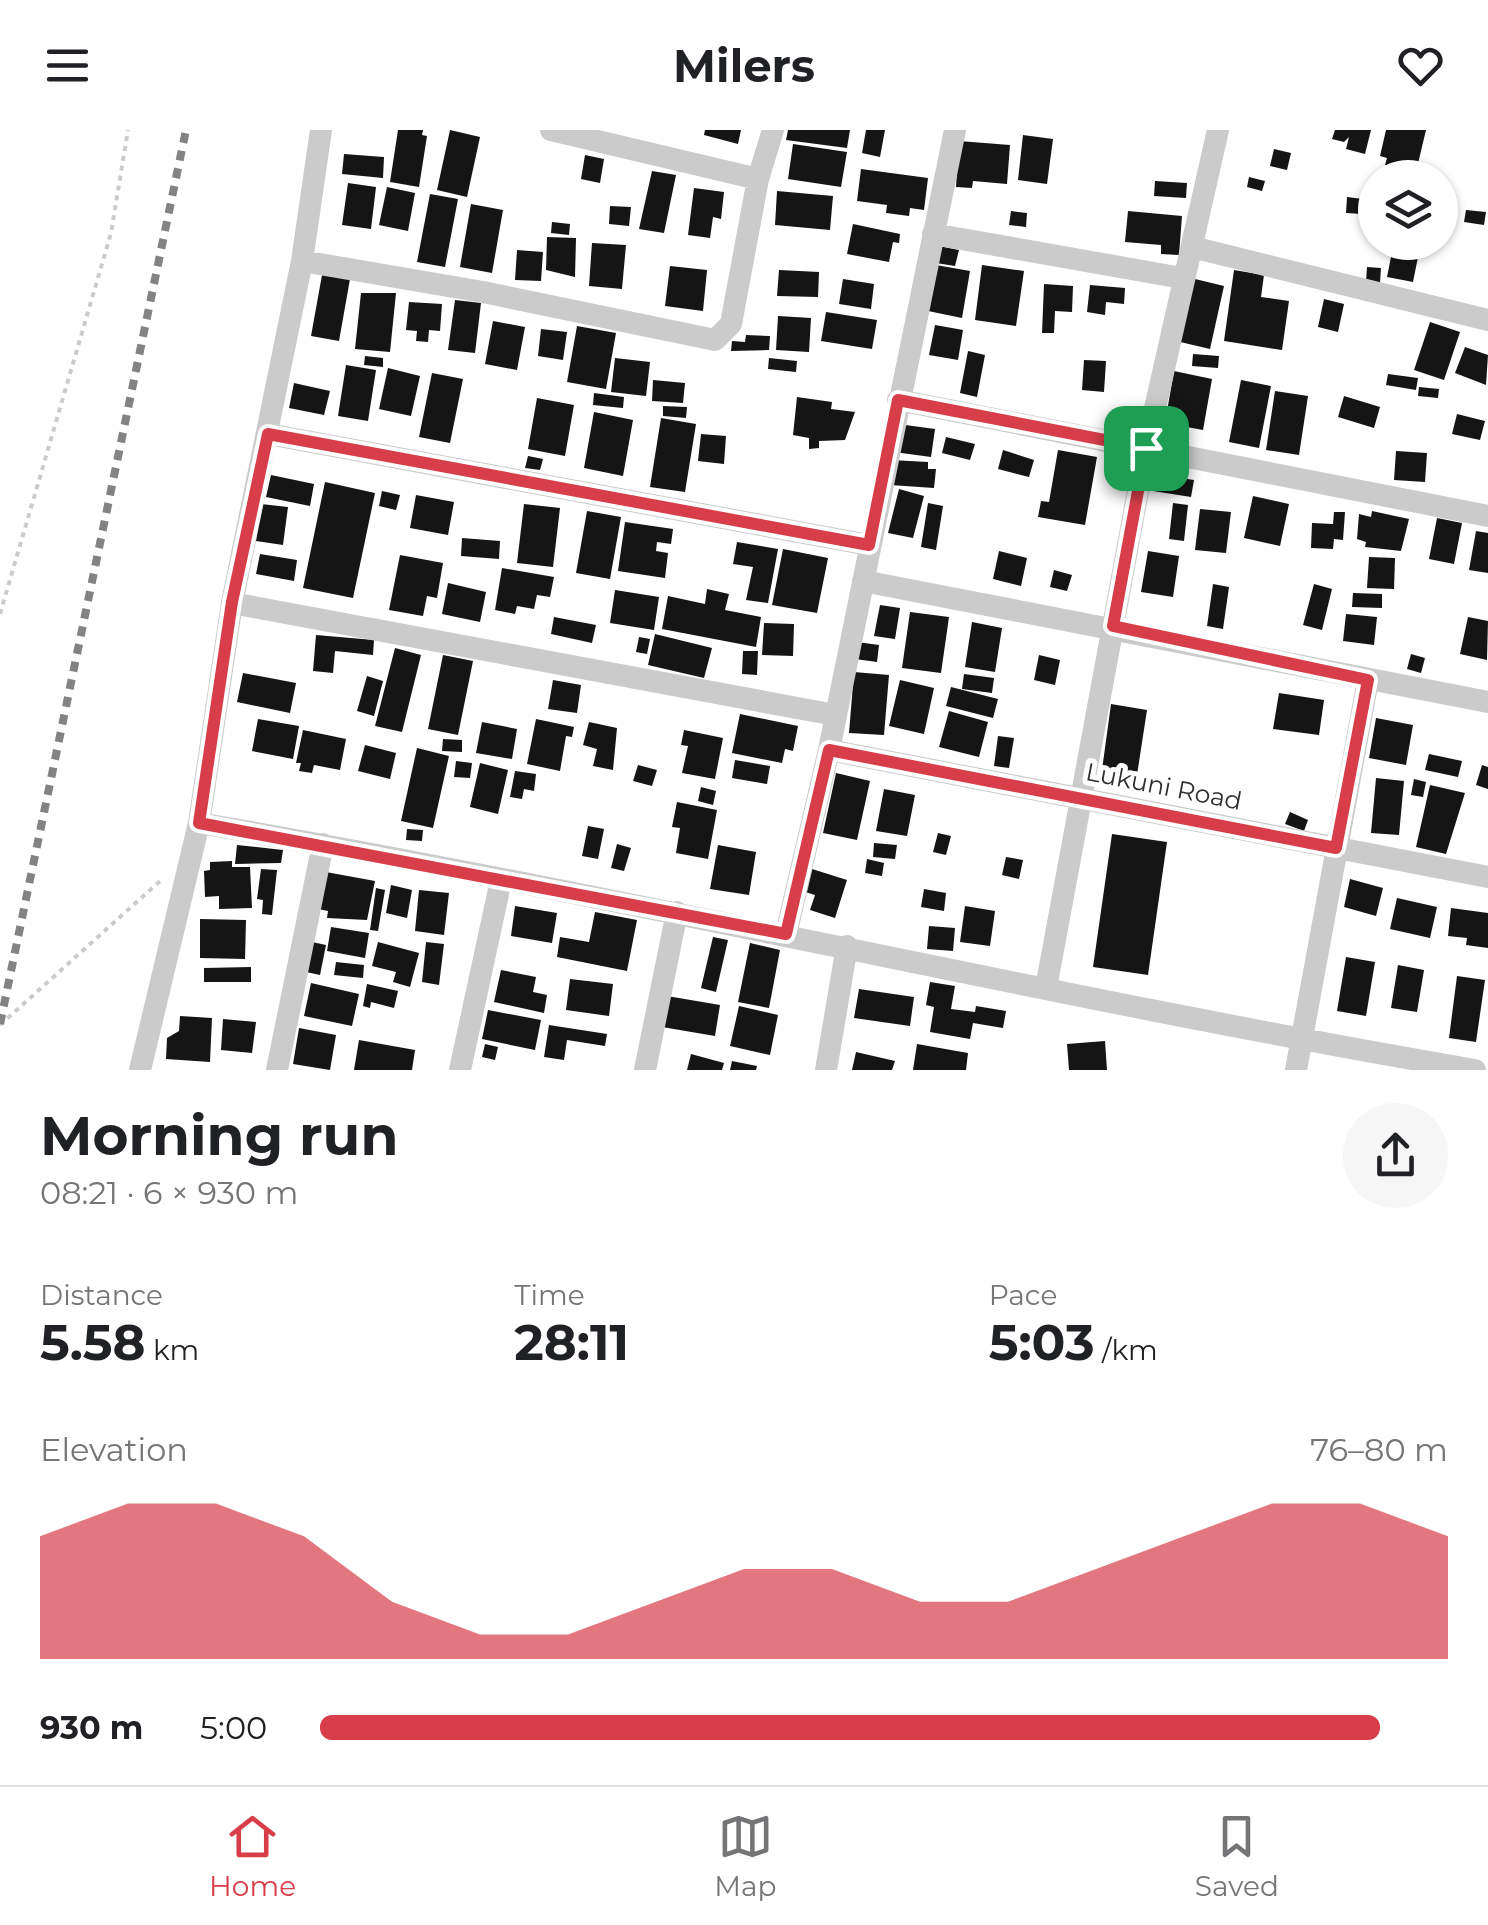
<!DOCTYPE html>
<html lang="en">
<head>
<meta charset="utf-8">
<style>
  :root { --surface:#fff; --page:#f6f6f6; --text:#202124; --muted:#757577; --line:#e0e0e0; --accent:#d83e4a }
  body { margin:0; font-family:Montserrat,sans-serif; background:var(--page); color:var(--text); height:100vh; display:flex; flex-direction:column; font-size:38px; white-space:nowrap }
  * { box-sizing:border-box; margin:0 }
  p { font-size:32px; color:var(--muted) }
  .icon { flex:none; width:55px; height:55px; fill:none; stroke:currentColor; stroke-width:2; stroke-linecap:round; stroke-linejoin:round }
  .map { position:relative; height:940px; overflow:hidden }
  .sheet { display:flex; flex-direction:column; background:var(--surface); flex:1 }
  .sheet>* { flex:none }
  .fabs { position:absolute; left:1358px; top:30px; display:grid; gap:20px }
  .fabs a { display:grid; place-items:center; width:100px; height:100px; border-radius:50%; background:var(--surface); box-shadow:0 2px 8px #0004; font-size:50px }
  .pin { position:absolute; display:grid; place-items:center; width:85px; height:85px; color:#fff; margin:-42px; border-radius:20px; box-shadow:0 5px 15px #0006 }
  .round { display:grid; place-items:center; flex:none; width:105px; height:105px; border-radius:52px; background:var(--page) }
  .overview { display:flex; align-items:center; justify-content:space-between; height:170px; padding:0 40px }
  h1 { font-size:55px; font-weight:700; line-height:75px }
  .stats { display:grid; grid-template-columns:repeat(3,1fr); gap:15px; height:170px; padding:10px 40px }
  .stats div { display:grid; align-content:center }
  .stats b { font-size:50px; font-weight:700 }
  .stats small { font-size:28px; font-weight:400 }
  .stats p { font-size:28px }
  .chart { height:280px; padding:20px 40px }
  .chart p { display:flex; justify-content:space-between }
  .chart svg { width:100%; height:180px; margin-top:10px; fill:var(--accent); opacity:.7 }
  ul { padding:0 40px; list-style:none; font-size:32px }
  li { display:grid; grid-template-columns:160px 120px 1fr; align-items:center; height:75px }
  li i { height:25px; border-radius:12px; background:var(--accent) }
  header { display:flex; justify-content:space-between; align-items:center; height:130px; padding:0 40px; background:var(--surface); font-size:45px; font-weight:700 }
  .tab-bar { display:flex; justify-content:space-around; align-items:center; height:140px; border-top:2px solid var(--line); background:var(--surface); font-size:28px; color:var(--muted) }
  .tab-bar a { display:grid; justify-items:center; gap:5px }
  .tab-bar .selected { color:var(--accent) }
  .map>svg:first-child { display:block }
  .building { fill:#151515 }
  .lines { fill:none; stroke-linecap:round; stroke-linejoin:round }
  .path { stroke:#cbcbcb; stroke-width:4; stroke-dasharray:5 5; stroke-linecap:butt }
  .street { stroke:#cbcbcb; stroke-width:22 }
  .rail { stroke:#838383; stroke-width:8; stroke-dasharray:10 8; stroke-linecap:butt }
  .route-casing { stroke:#fff; stroke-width:20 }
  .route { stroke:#d83e4a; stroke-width:12 }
  .labels { text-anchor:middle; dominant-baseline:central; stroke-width:10; stroke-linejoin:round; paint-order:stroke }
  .street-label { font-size:25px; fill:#2e2e2e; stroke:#fff }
</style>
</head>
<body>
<header><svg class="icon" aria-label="menu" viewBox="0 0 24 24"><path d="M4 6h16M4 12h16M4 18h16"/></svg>Milers<svg class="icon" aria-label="heart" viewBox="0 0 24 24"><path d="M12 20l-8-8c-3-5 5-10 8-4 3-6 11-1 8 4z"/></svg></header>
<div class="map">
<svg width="1488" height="940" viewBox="0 0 1488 940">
  <rect width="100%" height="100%" fill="#fff"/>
  <!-- building -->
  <path class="building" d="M398,0H423L422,5L427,6L419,57L390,52Z
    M450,0L480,7L467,67L437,60Z
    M705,0H741L738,14L704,5Z
    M788,0H850L847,18L786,10Z
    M866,0H885L880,27L862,23Z
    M1335,0H1371L1365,24L1346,19L1349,7L1344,12L1332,9Z
    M1386,0H1426L1416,42L1385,35L1387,28L1380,26Z
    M1023,5L1053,9L1047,54L1018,50Z
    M959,11L1010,15L1007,54L973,51L972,58L956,57Z
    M793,14L847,22L841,57L788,49Z
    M1274,19L1291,23L1287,40L1270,36Z
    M344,24L384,27L383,48L342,44Z
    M585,25L604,29L600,53L581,49Z
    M861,39L928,48L924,80L910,78L909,86L886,83L887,75L857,71Z
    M652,41L676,45L664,103L639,99Z
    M1249,47L1265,51L1262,61L1247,57Z
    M1155,51L1187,53L1186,68L1154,66Z
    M348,53L376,57L371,99L342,95Z
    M387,57L415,63L408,101L379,95Z
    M694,58L724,62L721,89L713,87L710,108L688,105Z
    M777,61L833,66L830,100L775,95Z
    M430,64L458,69L445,137L417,132Z
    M1347,67L1363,69L1362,84L1346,83Z
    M471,74L503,80L492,143L460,137Z
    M610,76L631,77L629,96L609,94Z
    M1466,80L1486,82L1484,95L1464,92Z
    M1011,81L1027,83L1026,97L1009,95Z
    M1128,81L1182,86L1179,125L1161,124V115L1125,112Z
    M552,92L570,94L569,105L551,103Z
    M853,94L900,104L899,113L893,112L889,132L847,124Z
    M547,107L576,108L575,147L546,140Z
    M1394,112H1421L1413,152L1387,147Z
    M592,113L626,115L622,159L589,156Z
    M939,116L959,120L955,136L936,133Z
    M517,120L543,122L541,151L515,150Z
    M936,135L970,141L962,188L928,181Z
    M982,135L1024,141L1016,196L975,190Z
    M670,136L707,140L703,181L665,176Z
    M1367,137L1381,138L1380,153L1366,152Z
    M779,140L819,142L818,167L777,166Z
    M1234,140L1264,145L1261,167L1289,171L1282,220L1224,211Z
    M322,145L350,149L339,211L311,206Z
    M1191,148L1224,156L1210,219L1176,211Z
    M843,149L874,154L871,179L839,174Z
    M1044,154L1073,156L1072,182L1055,181L1054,203H1042Z
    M1090,155L1125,158L1124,174L1106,172L1105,185L1087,182Z
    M361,163H396L390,222L355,219Z
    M1324,169L1344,174L1338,202L1318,197Z
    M455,170L481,173L475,223L448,220Z
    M409,172L442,174L440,201L429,200L428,212L416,211L417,201L406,200Z
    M826,182L877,190L872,219L821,211Z
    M778,186L811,188L809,222L776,220Z
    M493,191L525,197L517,240L485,234Z
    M1430,192L1460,202L1444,250L1414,240Z
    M935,195L963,200L958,230L929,225Z
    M577,196L616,203L606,259L567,252Z
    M541,199L567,202L563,230L538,226Z
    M746,205L770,206L769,220L731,221L732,211L745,212Z
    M1465,217L1488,225L1486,255L1455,243Z
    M968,221L985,225L977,267L960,263Z
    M1193,224L1219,226L1218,238L1192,236Z
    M365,226L383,228V237L364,235Z
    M615,228L650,232L646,266L611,262Z
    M769,228L797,231L796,242L768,239Z
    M1084,230L1106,231L1104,262L1082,260Z
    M346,235L376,240L368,291L338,286Z
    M388,238L420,246L411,286L379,279Z
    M1174,241L1212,249L1203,300L1165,293Z
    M432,243L463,249L450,313L419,307Z
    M1388,244L1418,248L1416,260L1386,255Z
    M653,250L685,253L683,273L652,271Z
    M1241,250L1271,256L1259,318L1229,312Z
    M294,253L330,261L324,285L289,278Z
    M1419,257L1439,259L1438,268L1418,266Z
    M1275,261L1308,266L1299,325L1266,320Z
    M594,263L624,267L623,278L593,275Z
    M1344,266L1380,277L1374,298L1338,287Z
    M797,267L832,272L831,279L855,282L845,310L819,311V318L809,319V308L793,305Z
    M537,268L574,275L565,326L528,319Z
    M663,276L687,277L686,288L663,286Z
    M594,282L633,290L623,346L584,338Z
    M1457,284L1485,291L1480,310L1452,304Z
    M661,288L696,294L685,362L650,357Z
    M898,294L935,299L931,327L894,322Z
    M701,304L726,306L724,334L698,331Z
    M946,307L975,314L970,330L942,323Z
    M1003,320L1034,330L1029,347L998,339Z
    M1058,320L1097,327L1085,395L1038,387L1041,371L1049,372Z
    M1396,321L1427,323L1425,352L1394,350Z
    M528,326L543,329L540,340L525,338Z
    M891,330L928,332V339H936L934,358L890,355Z
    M1156,344L1194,350L1191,367L1153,361Z
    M271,345L314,354L310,376L266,367Z
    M325,352L375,363L353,468L303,458Z
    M899,359L924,366L913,408L888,403Z
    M382,361L400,365L396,380L379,376Z
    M416,365L454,372L448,405L410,398Z
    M1253,366L1289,374L1280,416L1244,408Z
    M928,373L943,376L936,420L921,417Z
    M1173,373L1188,375L1184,411L1169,409Z
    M261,374L288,377L283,415L256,411Z
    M524,374L560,378L553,437L517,433Z
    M1200,379L1231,382L1226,423L1195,420Z
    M587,381L621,387L610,449L576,443Z
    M1372,381L1409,389L1401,421L1365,417L1366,412L1357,409L1359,384L1371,387Z
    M1334,382H1345L1343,410L1334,409L1333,419L1311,418L1312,393L1333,394Z
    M1437,388L1462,393L1454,434L1429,429Z
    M625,392L673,399L671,414L657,412L656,421L668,423L665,448L618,441Z
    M1476,401L1488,403V443L1469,440Z
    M462,408L500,411L499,429L461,426Z
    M737,412L778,419L768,473L746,470L753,437L733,434Z
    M783,419L828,428L817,483L772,475Z
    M999,421L1027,428L1021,456L993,449Z
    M1148,421L1179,426L1173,467L1141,462Z
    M260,424L297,430L294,451L256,444Z
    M400,425L443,433L437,468L427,466L423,486L389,480Z
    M1369,427L1395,428L1394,459L1367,458Z
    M502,438L554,447L550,467L537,465L534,479L517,476L515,484L495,480Z
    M1054,440L1072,445L1067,461L1050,457Z
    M448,453L486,462L480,492L442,484Z
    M1213,454L1229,457L1223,499L1207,496Z
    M1314,454L1332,459L1322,500L1303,495Z
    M707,459L729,464L725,480L761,487L756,517L662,499L668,466L705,474Z
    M615,460L659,467L654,500L610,493Z
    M1353,463L1382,464V478L1352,477Z
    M880,475L900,478L895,509L874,506Z
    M910,482L949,487L941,543L902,538Z
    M1346,484L1377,487L1374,515L1343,511Z
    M554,487L596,495L592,513L551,504Z
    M1468,487L1488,491L1487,530L1460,524Z
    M972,492L1002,498L995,542L965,537Z
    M764,493L794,494L793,526L762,525Z
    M655,504L712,518L704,548L648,535Z
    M316,505L374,510L373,525L335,521L333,543L313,541Z
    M639,507L650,509L647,524L636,522Z
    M857,512L879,515L877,532L855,529Z
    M395,518L421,525L402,602L375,596Z
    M743,521H758L757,545L742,544Z
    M1411,524L1425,528L1421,543L1407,539Z
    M443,525L473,531L458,605L428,599Z
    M1039,525L1060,530L1055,555L1034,550Z
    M854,542L889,545L884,605L849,603Z
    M243,543L296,553L290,583L237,572Z
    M964,544L994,548L992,563L962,559Z
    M367,546L383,551L374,586L357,581Z
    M553,550L581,555L577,583L548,579Z
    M900,550L934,558L924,604L889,596Z
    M951,557L998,569L993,588L946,576Z
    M1279,563L1324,570L1319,605L1273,599Z
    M1111,574L1147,580L1137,645L1102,640Z
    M949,581L988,592L979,627L939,617Z
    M740,584L798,596L793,621L785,619L782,633L732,623Z
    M1376,588L1413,595L1406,635L1369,628Z
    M258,589L299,596L293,629L252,621Z
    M536,589L574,597L572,607L566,606L560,641L527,634Z
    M482,592L517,599L512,629L476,623Z
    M589,592L617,598L613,640L593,636L597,619L583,615Z
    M303,600L346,609L340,640L314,635L312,643L299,641L301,633H296Z
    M684,600L723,608L715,649L682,643L688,616L681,615Z
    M998,606L1014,608L1009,638L994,636Z
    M443,609L462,610V622L442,621Z
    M365,615L396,623L390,649L358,641Z
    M417,618L449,626L433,698L401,691Z
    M1429,624L1462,631L1458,647L1425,640Z
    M735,630L770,636L767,654L732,648Z
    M456,631L472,633L470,648L454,647Z
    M480,633L508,640L498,684L470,677Z
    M638,635L657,640L652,656L633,651Z
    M1482,635L1488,637V659L1476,655Z
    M515,641L536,644L534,661L524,659L522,669L510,667Z
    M836,643L870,651L857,710L823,703Z
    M1376,648L1404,651L1399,705L1371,703Z
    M1414,649L1426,652L1423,667L1411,665Z
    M1430,655L1465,663L1446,724L1416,717Z
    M701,657L716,661L713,675L698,671Z
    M884,659L915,665L907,706L876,701Z
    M677,672L717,680L708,729L676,723L680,698L672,697Z
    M1290,682L1308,690L1304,701L1285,694Z
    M588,696L604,699L598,729L582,726Z
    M407,699L423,700L422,711L406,710Z
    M938,703L951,706L946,725L933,722Z
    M1112,704L1167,712L1148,845L1093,837Z
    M874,713L897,715L895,729L873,727Z
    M617,714L631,718L624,741L611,738Z
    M237,715L283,720L281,733L235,734Z
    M718,715L756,722L749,765L710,759Z
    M1006,727L1023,730L1019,749L1002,745Z
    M867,729L884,733L882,746L865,743Z
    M232,731V737H250L252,778L219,779V766L205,767L204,741L210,740V732Z
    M809,738L847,750L835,788L810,780L815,765L802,761Z
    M261,739L277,740L272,785L262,784L263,770L257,769Z
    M326,742L375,751L367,790L327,788L328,781L318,779Z
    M1350,749L1383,758L1376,786L1344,777Z
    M391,755L412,760L407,788L386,783Z
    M376,758L385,760L378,801L370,800Z
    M924,759L946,763L944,781L921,777Z
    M419,760L449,763L444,805L415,801Z
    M1397,768L1437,777L1430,808L1390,799Z
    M515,776L557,783L552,813L511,806Z
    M965,776L995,781L990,816L960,812Z
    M1451,778L1488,783V818L1466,815L1467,808L1448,806Z
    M595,782L637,790L627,841L557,827L560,807L589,812Z
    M200,789L246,790L245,829L200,828Z
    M929,796L955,798L953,821L927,819Z
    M331,797L369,803L365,828L327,821Z
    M713,807L728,810L716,862L701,858Z
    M312,812L326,815L320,845L306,842Z
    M378,812L419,823L410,857L393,852L396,842L372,836Z
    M426,812L444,814L439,855L422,852Z
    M750,813L780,820L769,878L738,872Z
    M1346,827L1375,832L1366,886L1337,881Z
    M336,832L364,835L363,848L334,845Z
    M1398,835L1424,840L1417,882L1391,878Z
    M251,837V852H204V838Z
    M501,840L536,847L533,862L547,865L544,883L494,872Z
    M1457,846L1485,850L1476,912L1449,908Z
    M570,849L613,854L609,886L566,880Z
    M930,852L955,856L951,879L975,882L976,876L1006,881L1003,898L973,893L970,909L930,902L934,877L926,875Z
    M311,853L359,864L352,896L304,886Z
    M367,854L398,861L394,878L371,872L370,878L363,876Z
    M859,859L914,867L910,896L854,888Z
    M667,866L720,875L715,906L662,897Z
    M739,876L778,885L770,925L730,916Z
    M488,880L541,890L535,920L482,909Z
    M180,886L212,888L210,932L166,929L167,908L179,901Z
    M223,889L256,892L252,923L221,920Z
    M549,895L607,904L605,916L567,910L564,930L544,927Z
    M299,898L336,905L330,940L293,934Z
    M359,910L415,920L412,940H354Z
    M1105,911L1107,940H1069L1067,914Z
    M485,914L498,917L495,930L482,927Z
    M917,914L968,923L966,940H913Z
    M856,922L895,931L892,940H852Z
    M691,924L724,933L722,940H687Z
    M732,931L757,936L756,940H730Z"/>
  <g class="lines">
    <!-- path -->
    <path class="path" d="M0,484L111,103L128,0
      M0,895L160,751"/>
    <!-- street -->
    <path class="street" d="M551,0L758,49
      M933,104L1182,148
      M1192,117L1488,190
      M302,131L483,162L715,210L731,194L758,49L773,0
      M898,270L1488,386
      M268,304L869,415
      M863,451L1488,572
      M232,473L835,585
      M829,620L1488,747
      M199,693C626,766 1048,867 1475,940
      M786,804L829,620L955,0
      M1046,858L1146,318L1218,0
      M140,940L199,693L232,473L302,131L321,0
      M277,940L323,714
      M460,940L501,750
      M645,940L677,782
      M826,940L847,816
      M1296,940L1368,550"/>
    <!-- rail -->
    <path class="rail" d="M0,894L186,0"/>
  </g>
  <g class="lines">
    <!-- route casing -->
    <g class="route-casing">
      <path id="route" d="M898,270L1146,318L1113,496L1368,550L1336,718L829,620L786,804L199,693L232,472L268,304L869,415Z"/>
    </g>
    <!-- route -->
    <use href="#route" class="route"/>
  </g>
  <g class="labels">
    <!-- street labels -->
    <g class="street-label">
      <text transform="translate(1164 656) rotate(11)">Lukuni Road</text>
    </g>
  </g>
</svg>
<div class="fabs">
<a><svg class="icon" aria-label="layers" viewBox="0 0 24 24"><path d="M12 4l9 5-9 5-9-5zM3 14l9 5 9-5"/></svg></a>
</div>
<div class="pin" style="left:1146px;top:318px;background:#1e9e55"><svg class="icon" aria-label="arrive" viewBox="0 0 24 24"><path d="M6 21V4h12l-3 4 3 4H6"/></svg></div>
</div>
<section class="sheet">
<div class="overview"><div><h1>Morning run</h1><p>08:21 · 6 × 930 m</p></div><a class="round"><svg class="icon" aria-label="share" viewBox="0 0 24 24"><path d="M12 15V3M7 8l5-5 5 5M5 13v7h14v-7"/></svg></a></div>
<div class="stats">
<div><p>Distance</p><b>5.58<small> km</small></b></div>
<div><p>Time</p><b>28:11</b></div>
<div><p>Pace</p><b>5:03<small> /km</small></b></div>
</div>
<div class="chart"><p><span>Elevation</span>76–80 m</p>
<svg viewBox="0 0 160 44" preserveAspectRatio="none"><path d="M0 44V14L10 6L20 6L30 14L40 30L50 38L60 38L70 30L80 22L90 22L100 30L110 30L120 22L130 14L140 6L150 6L160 14V44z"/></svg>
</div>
<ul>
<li><b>930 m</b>5:00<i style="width:94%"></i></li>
</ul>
</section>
<nav class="tab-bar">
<a class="selected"><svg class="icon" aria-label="home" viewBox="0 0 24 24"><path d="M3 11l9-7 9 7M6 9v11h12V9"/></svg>Home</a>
<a><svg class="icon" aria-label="map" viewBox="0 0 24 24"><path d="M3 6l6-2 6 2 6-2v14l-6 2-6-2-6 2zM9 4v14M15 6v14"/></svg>Map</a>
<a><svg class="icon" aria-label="saved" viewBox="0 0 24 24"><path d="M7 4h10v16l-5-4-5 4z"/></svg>Saved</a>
</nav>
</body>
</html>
